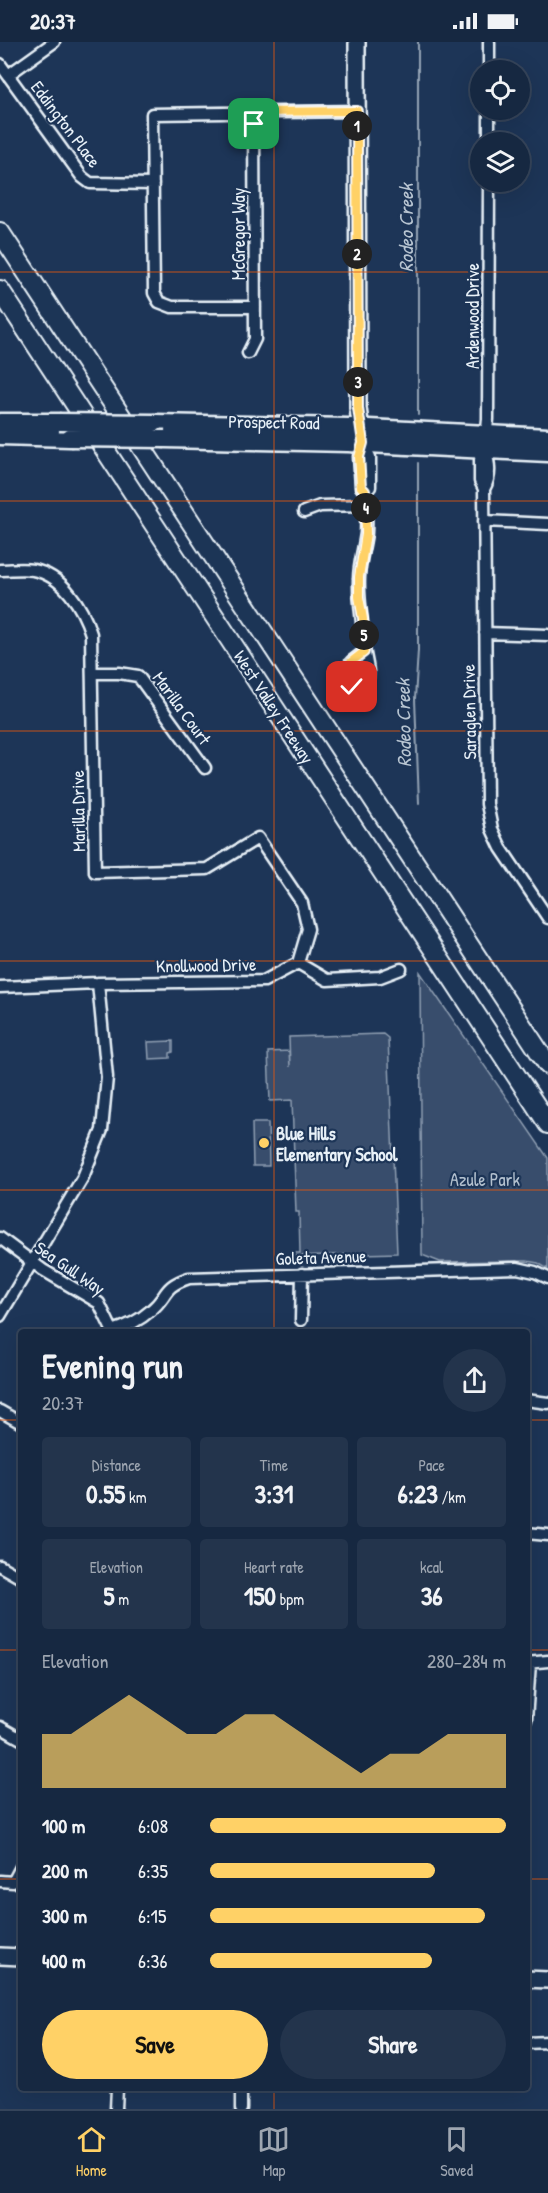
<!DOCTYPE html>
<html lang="en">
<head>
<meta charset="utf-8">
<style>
  :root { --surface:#162841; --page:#23344c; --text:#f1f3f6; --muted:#9ea6b1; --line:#35445a; --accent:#ffd166 }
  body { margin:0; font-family:"Patrick Hand",sans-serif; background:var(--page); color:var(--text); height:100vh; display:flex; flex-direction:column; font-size:22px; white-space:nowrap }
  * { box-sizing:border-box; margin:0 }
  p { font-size:20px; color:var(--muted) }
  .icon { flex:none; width:33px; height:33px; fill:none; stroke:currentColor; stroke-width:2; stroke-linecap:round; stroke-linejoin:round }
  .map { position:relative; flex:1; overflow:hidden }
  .sheet { position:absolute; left:18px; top:1287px; width:512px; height:762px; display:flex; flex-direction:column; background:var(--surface); border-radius:6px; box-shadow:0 6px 24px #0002,0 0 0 2px var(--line) }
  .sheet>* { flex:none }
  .buttons { position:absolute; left:470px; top:18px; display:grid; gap:12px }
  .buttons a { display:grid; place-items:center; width:60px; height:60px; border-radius:50%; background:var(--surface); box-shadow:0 6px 24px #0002,0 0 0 2px var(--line); font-size:30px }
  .pin { position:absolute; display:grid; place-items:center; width:51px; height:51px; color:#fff; margin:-26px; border-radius:12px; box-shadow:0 3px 9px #0006 }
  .km { position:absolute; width:30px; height:30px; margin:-15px; border-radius:50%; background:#222; color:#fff; font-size:16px; line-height:30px; text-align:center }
  .round { display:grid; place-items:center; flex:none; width:63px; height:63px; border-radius:32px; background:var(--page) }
  .overview { display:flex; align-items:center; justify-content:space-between; height:102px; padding:0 24px }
  h1 { font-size:33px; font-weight:700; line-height:45px }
  .figures { display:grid; grid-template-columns:repeat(3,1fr); gap:9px; height:102px; padding:6px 24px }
  .figures div { display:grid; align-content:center; border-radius:6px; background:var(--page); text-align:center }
  .figures b { font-size:26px; font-weight:700 }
  .figures small { font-size:16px; font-weight:400 }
  .figures p { font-size:16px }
  .chart { height:168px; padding:12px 24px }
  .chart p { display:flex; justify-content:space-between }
  .chart svg { width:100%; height:108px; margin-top:6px; fill:var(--accent); opacity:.7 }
  .button { display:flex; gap:12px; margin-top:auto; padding:12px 24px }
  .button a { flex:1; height:69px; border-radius:36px; background:var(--accent); color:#111; font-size:24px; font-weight:700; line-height:69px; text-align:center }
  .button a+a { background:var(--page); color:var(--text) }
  ul { padding:0 24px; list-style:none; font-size:20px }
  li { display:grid; grid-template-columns:96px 72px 1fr; align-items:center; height:45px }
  li i { height:15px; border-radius:8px; background:var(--accent) }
  .status { display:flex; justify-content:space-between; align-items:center; height:42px; padding:0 30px; background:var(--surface); direction:ltr }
  .status svg { height:16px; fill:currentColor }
  .dock { display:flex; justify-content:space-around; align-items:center; height:84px; border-top:2px solid var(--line); background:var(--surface); font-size:16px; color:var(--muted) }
  .dock a { display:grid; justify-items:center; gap:3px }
  .dock .active { color:var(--accent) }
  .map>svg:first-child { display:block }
  .green { fill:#374d6c; stroke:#909fb2; stroke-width:1.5 }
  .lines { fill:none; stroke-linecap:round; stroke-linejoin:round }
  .stream { stroke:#95a4b5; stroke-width:2 }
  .street-casing { stroke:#e8f1f8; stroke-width:15 }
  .secondary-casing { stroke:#e8f1f8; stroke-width:20 }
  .primary-casing { stroke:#e8f1f8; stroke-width:21 }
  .highway-casing { stroke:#e8f1f8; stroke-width:22 }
  .street { stroke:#1d3557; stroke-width:10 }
  .secondary { stroke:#1d3557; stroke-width:15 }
  .primary { stroke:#1d3557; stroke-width:16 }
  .highway { stroke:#1d3557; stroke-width:18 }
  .primary-bridge-casing { stroke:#e8f1f8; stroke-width:21; stroke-linecap:butt }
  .primary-bridge { stroke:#1d3557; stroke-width:16 }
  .route-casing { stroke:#fff; stroke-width:12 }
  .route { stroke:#ffd166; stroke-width:8 }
  .grid { fill:none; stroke:#e8590c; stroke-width:1.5; stroke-opacity:0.55 }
  .poi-dot { fill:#ffd166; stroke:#1d3557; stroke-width:2 }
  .labels { text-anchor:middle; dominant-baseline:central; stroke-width:4.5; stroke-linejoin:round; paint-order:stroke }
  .street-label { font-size:18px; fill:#e8f1f8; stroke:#1d3557 }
  .poi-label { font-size:18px; font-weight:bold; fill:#e8f1f8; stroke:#1d3557; text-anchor:start }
  .park-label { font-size:18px; fill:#b3c0ce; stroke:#1d3557 }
  .water-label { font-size:20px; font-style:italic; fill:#b7c4d1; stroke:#1d3557 }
</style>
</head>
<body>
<div class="status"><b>20:37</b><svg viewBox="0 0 49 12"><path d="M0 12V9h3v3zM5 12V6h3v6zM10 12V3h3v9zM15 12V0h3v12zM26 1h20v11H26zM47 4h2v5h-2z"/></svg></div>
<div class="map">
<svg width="548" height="2067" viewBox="0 0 548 2067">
  <rect width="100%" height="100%" fill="#1d3557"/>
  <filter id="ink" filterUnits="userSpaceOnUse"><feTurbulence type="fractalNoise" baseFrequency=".0167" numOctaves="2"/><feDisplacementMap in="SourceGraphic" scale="12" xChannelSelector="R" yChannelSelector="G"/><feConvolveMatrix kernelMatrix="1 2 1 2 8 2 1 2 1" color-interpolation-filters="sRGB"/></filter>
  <g filter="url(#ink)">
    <!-- green -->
    <path class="green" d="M420,930L548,1116V1227L538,1221L527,1219L440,1220L422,1213Z
      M383,992L388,996L397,1211L293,1214L292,1211H300L299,1170H296L292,1058L270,1059L268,1010L289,1009L290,1025L289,995Z
      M173,999V1010L170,1011V1016L149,1017L148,1000Z
      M252,1081H268L269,1124H253Z"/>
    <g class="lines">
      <!-- stream -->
      <path class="stream" d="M418,0V373
        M418,421V608L415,657L419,761"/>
      <!-- street casing -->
      <g class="street-casing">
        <path id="street" d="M0,22L82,135L90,141L153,142
          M489,28V0
          M8,33L54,0
          M489,100V68
          M489,140L488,377L485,408L480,418V439L484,447L487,762L492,787L501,806L548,876
          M255,265H172L159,260L154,251L152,72L357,69
          M248,311L255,297L254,70
          M363,401L359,415L361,445L365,449C366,463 367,477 366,491C364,507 359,522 359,537C358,559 363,581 364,603C364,617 374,634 363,647L352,645L351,620L364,610
          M363,401L370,415V445L365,449
          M484,447C491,435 490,421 485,408
          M304,470L320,464L366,463
          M484,479L548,482
          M0,528C11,528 23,526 33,528C63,533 83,566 91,592L95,830L207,827L258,796L302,861L308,887L298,921
          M485,591L548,593
          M92,631H119L138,634L205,726
          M0,945L98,941L264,939L298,921L327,938L380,935L401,927
          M0,1196L43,1228L99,1261L113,1290
          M0,1274L83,1135L102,1088L107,1035L98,941
          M301,1278L302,1232
          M112,1289C126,1285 140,1278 150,1269C169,1254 161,1245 189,1236L517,1226L535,1230L548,1236
          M526,1358L548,1361
          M0,1369L21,1381
          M526,1491L548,1493
          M0,1524L21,1536
          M526,1621L548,1619
          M526,1678L530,1621
          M0,1685L21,1697
          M0,1839L13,1840L21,1825
          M526,2001L548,2000
          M116,2067L117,2046
          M241,2067V2046"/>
      </g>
      <!-- secondary casing -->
      <g class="secondary-casing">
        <path id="secondary" d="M357,0L358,366L362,396
          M0,1914L21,1915
          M526,1937L548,1938"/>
      </g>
      <!-- primary casing -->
      <g class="primary-casing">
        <path id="primary" d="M0,380H59
          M155,381L349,385L548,395
          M0,394L70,396
          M165,397L348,401L548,411"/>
      </g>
      <!-- highway casing -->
      <g class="highway-casing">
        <path id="highway" d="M0,190L548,1023
          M0,248L548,1082"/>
      </g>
      <!-- street -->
      <use href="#street" class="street"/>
      <!-- secondary -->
      <use href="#secondary" class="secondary"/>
      <!-- primary -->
      <use href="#primary" class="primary"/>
      <!-- highway -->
      <use href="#highway" class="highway"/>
      <!-- primary-bridge casing -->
      <g class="primary-bridge-casing">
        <path id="primary-bridge" d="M59,380L155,381
          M70,396L165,397"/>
      </g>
      <!-- primary-bridge -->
      <use href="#primary-bridge" class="primary-bridge"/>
    </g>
  </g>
  <g class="lines" filter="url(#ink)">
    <!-- route casing -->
    <g class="route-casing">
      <path id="route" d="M254,82V70L357,69L358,366L363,401L359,415L361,445L365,449L366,492L359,535V555L363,577L364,610L351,620L352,645"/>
    </g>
    <!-- route -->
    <use href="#route" class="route"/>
  </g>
  <!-- grid -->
  <path class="grid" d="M274,0V1290M0,230H548M0,459H548M0,689H548M0,919H548M0,1148H548M0,1378H21M526,1378H548M0,1608H21M526,1608H548M0,1837H21M526,1837H548M274,2046V2067"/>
  <!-- markers -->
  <circle class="poi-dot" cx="264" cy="1101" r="6"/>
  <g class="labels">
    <!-- street labels -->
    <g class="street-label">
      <text transform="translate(66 82) rotate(53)">Eddington Place</text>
      <text transform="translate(238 192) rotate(-90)">McGregor Way</text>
      <text transform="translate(472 274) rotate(-90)">Ardenwood Drive</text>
      <text transform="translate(274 380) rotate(1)">Prospect Road</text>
      <text transform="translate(274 665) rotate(57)">West Valley Freeway</text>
      <text transform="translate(182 666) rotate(54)">Marilla Court</text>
      <text transform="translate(469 670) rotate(-91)">Saraglen Drive</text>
      <text transform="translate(78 769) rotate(-91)">Marilla Drive</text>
      <text transform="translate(206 923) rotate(-1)">Knollwood Drive</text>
      <text transform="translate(321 1215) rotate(-2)">Goleta Avenue</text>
      <text transform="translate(70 1226) rotate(34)">Sea Gull Way</text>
    </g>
    <!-- poi labels -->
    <g class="poi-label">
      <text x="276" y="1091">Blue Hills<tspan x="276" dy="21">Elementary School</tspan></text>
    </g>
    <!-- park labels -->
    <g class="park-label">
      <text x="485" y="1137">Azule Park</text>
    </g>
    <!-- water labels -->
    <g class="water-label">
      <text transform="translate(405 186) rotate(-90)">Rodeo Creek</text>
      <text transform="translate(403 681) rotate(-91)">Rodeo Creek</text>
    </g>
  </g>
</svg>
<div class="buttons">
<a><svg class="icon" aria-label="locate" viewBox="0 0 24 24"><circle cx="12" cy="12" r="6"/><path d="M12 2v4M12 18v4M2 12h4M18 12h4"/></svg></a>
<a><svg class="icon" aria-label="layers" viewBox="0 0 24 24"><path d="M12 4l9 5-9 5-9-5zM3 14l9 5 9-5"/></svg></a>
</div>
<div class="pin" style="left:254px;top:82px;background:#1e9e55"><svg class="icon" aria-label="arrive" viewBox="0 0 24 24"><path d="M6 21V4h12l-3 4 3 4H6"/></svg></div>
<div class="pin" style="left:352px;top:645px;background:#d93025"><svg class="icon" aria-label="check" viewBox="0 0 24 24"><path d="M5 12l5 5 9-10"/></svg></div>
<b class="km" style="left:357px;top:84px">1</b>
<b class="km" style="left:357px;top:212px">2</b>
<b class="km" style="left:358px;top:340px">3</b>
<b class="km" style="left:366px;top:466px">4</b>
<b class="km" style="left:364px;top:593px">5</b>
<section class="sheet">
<div class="overview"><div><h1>Evening run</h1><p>20:37</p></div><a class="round"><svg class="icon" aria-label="share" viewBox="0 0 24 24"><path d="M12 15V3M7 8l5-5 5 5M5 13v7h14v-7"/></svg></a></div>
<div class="figures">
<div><p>Distance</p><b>0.55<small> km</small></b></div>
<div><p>Time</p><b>3:31</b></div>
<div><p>Pace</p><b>6:23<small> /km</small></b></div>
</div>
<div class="figures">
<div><p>Elevation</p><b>5<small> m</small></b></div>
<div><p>Heart rate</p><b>150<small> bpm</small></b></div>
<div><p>kcal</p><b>36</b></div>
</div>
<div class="chart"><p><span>Elevation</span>280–284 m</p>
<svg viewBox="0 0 160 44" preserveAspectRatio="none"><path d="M0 44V22L10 22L20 14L30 6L40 14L50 22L60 22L70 14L80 14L90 22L100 30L110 38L120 30L130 30L140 22L150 22L160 22V44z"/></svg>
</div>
<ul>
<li><b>100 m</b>6:08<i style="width:100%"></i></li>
<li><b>200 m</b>6:35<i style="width:76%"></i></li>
<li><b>300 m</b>6:15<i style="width:93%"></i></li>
<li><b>400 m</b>6:36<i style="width:75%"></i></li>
</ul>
<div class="button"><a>Save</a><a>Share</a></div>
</section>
</div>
<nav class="dock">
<a class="active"><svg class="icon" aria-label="home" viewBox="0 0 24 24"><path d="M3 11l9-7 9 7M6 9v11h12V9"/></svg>Home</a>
<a><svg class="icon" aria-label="map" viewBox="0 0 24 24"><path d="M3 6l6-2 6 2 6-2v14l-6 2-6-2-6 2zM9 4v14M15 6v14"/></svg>Map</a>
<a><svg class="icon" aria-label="saved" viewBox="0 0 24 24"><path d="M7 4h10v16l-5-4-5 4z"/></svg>Saved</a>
</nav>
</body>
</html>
